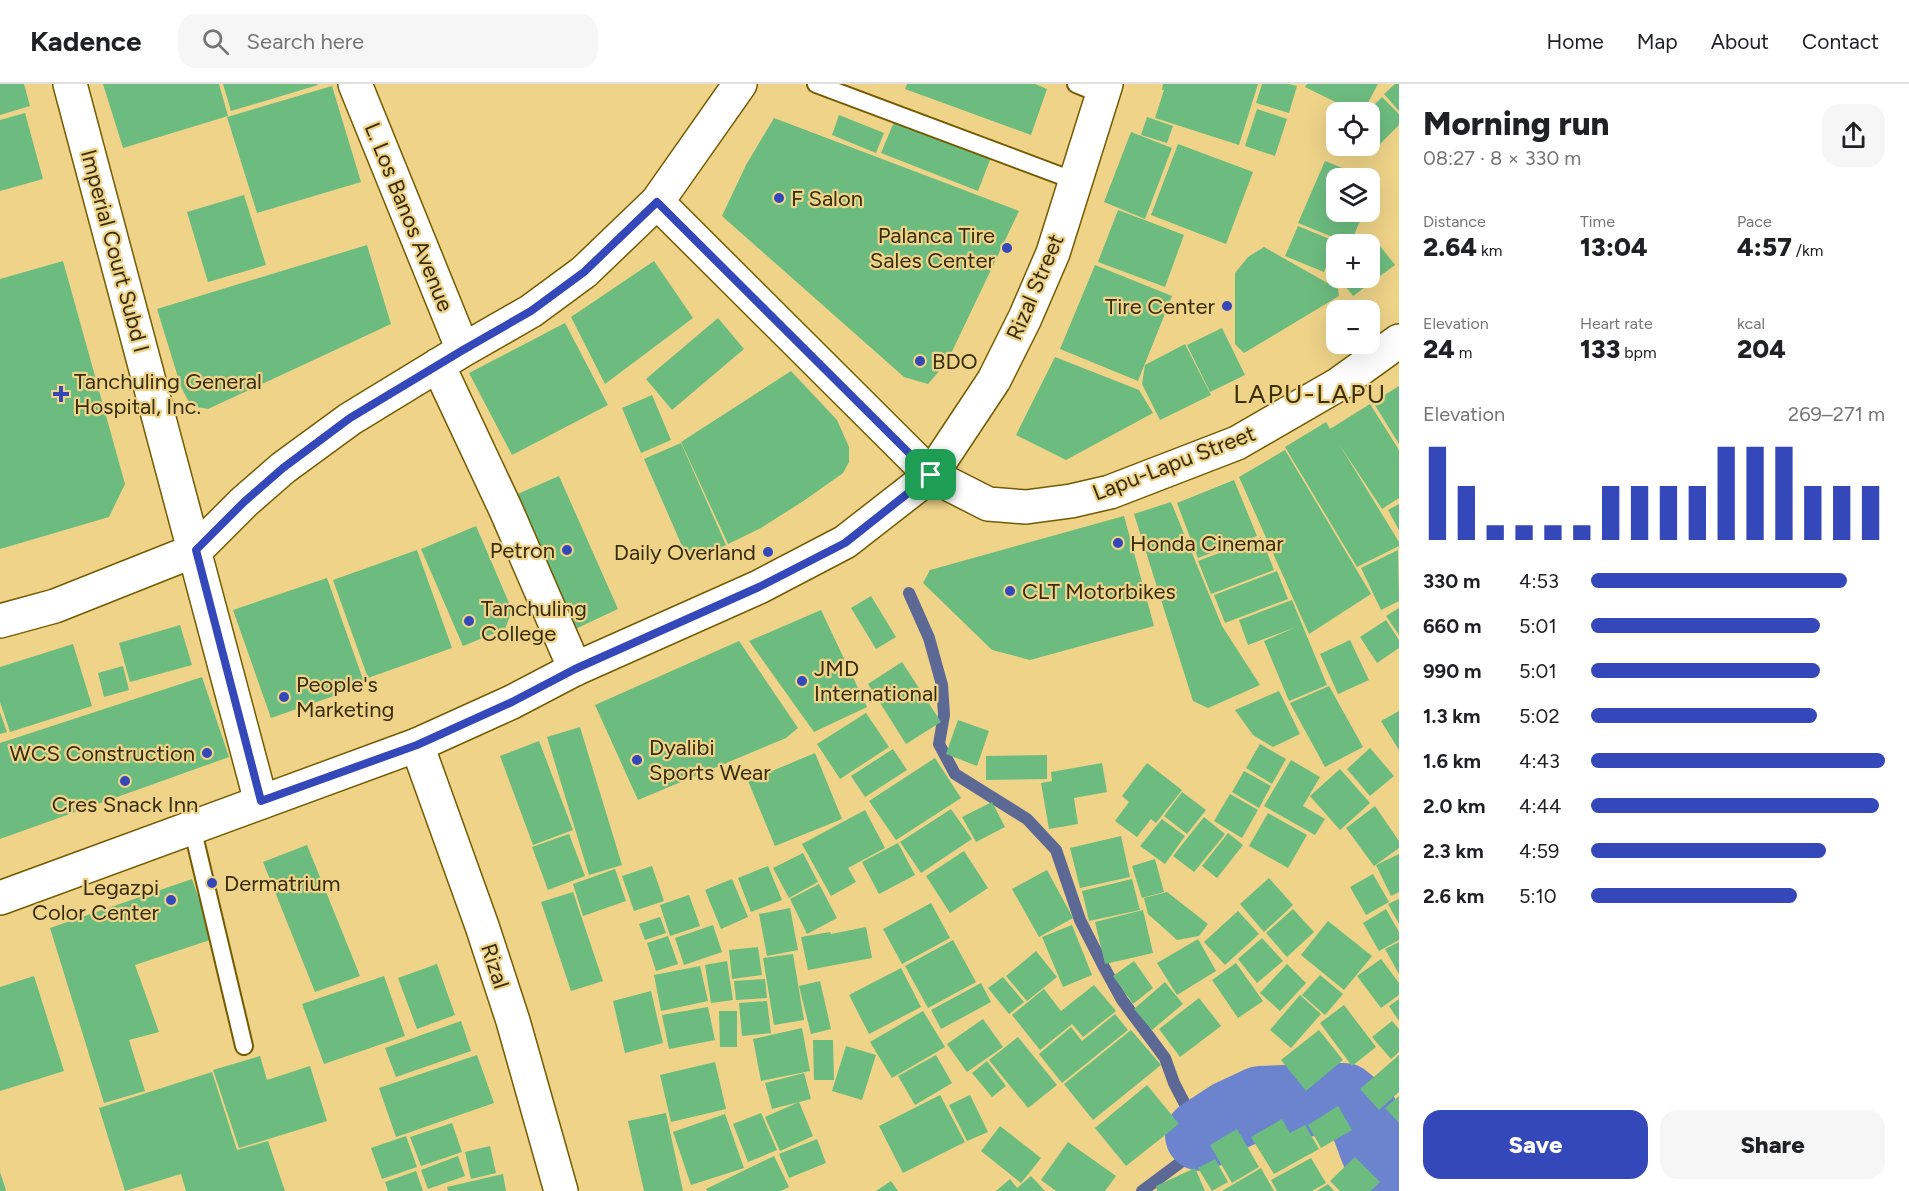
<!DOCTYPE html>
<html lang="en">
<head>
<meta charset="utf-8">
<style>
  :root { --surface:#fff; --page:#f6f6f6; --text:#202124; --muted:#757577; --line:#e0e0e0; --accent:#3448ba }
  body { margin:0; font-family:Figtree,sans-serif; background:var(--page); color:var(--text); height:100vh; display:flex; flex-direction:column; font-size:22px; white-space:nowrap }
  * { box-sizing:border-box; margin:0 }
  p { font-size:20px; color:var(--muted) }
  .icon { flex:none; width:33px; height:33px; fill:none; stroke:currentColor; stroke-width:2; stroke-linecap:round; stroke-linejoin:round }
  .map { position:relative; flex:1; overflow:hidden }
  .details { display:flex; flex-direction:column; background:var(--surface); width:510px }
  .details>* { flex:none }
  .tools { position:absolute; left:1326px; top:18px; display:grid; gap:12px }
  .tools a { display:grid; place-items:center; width:54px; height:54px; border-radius:12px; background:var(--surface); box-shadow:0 6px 24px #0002; font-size:30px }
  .pin { position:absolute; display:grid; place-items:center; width:51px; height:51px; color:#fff; margin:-26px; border-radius:12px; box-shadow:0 3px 9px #0006 }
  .round { display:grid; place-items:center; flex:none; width:63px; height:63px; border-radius:18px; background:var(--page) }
  .head { display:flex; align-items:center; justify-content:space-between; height:102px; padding:0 24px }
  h1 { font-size:33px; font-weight:800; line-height:45px }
  .figures { display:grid; grid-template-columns:repeat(3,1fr); gap:9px; height:102px; padding:6px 24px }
  .figures div { display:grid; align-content:center }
  .figures b { font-size:26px; font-weight:800 }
  .figures small { font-size:16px; font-weight:400 }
  .figures p { font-size:16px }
  .chart { height:168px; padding:12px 24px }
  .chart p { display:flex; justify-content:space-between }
  .chart svg { width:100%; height:108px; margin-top:6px; stroke:var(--accent); stroke-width:6 }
  .cta { display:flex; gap:12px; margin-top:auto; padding:12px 24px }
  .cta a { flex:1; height:69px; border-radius:18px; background:var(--accent); color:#fff; font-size:24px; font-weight:800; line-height:69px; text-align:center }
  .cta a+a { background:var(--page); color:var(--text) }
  ul { padding:0 24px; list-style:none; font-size:20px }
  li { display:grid; grid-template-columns:96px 72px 1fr; align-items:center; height:45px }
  li i { height:15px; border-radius:8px; background:var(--accent) }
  header { display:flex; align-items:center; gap:36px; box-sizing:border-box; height:84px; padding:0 30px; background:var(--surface); border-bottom:2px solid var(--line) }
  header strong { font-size:28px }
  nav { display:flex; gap:33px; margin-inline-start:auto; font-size:21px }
  .search { width:420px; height:54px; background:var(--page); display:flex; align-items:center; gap:15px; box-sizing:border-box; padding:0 21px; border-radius:18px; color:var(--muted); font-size:22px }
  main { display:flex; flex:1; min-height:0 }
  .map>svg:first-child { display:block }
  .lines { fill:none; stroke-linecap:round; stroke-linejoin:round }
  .stream { stroke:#5c6994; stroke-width:12 }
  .river { stroke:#6c83ce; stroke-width:72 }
  .building { fill:#6dbc7f }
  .lane-casing { stroke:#745b00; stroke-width:20 }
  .street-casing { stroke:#745b00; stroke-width:36 }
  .secondary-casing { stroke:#745b00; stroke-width:36 }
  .primary-casing { stroke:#745b00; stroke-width:36 }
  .lane { stroke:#fff; stroke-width:16 }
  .street { stroke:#fff; stroke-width:33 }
  .secondary { stroke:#fff; stroke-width:33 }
  .primary { stroke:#fff; stroke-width:33 }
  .route-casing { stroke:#fff; stroke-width:12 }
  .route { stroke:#3448ba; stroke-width:8 }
  .poi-dot { fill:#3448ba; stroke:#eed388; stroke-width:2 }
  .labels { text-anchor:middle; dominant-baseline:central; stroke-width:4.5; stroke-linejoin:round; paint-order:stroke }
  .poi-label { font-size:22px; fill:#372c0c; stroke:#eed388; text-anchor:start }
  .street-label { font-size:22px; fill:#372c0c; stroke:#eed388 }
  .quarter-label { font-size:26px; letter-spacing:1.5px; fill:#3d3006; stroke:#eed388 }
</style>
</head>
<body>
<header>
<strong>Kadence</strong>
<div class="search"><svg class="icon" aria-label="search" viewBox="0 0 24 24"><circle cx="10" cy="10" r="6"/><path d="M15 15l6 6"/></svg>Search here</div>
<nav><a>Home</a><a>Map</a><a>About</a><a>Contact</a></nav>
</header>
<main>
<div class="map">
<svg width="1399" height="1107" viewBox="0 0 1399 1107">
  <rect width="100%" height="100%" fill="#eed388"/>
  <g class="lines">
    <!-- stream -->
    <path class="stream" d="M909,509L929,554L942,601L944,631L939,660L955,690L1027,735L1056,766L1080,836L1104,883L1122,916L1165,974L1174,999L1201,1051L1181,1078L1142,1107"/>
    <!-- river -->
    <path class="river" d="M1201,1051L1230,1032L1260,1018L1344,1015L1363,1031L1376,1066L1399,1106"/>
  </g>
  <!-- building -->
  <path class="building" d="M0,0H24L30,22L0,31Z
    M103,0H219L228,32L123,64Z
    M223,0H317L318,1L231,27Z
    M907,0H1035L1047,5L1031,51L905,5Z
    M1163,0H1258L1239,61L1155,34L1164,6H1162Z
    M1262,0H1289L1297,2L1289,29L1256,19Z
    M1307,0H1378L1363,28H1356L1305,3Z
    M1395,0H1399V27L1384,10Z
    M332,2L361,98L257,129L227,33Z
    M1382,13L1399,30V41L1368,72L1358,62H1370V28H1367Z
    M1257,25L1287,35L1275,72L1245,62Z
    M25,29L43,95L0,107V36Z
    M839,31L884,49L876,69L832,51Z
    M897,31L993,68L978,107L881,69Z
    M1147,33L1173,42L1167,59L1141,51Z
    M774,34L1019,127L947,278L928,300L904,293L722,132L746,81Z
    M1131,48L1172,64L1145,135L1104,118Z
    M1178,60L1253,88L1226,160L1151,131Z
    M1325,77L1367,94H1336V128H1364L1350,160L1298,139Z
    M1370,96L1377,99L1370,115Z
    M244,111L266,181L208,198L187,128Z
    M1118,126L1184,151L1165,203L1098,178Z
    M1298,142L1337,158L1324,188L1285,172Z
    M1373,153L1395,181L1353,212L1339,194H1370V160H1363Z
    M367,161L391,240L208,325L191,322L181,303L157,225Z
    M1264,163L1338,205L1339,212L1244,269L1235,260V189L1248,173Z
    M63,177L125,400L109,433L0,465V195Z
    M654,177L693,234L605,300L571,233Z
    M1095,181L1172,212L1138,297L1060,265Z
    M718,234L744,265L672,326L646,295Z
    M565,239L608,321L512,371L469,289Z
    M1222,244L1245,291L1210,308L1187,261Z
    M1185,260L1211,311L1160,336L1142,300L1145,281Z
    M1055,273L1139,306L1153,329L1066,376L1016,351Z
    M791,287L837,336L849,363V378L843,389L805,416L761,444L728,460L681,358Z
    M1399,302V360L1373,318Z
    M652,311L671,356L641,369L622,324Z
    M1370,320L1399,366V414L1382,425L1339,360L1399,458V462L1357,483L1285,363L1326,338L1330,345Z
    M681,359L726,461L689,478L644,375Z
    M1285,366L1371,510L1309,550L1239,393Z
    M559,392L618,525L573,546L513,412Z
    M1234,396L1257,452L1198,474L1177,419Z
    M1171,418L1222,542L1260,601L1208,624L1193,617L1134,430Z
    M1399,420V446L1388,426Z
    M1124,432L1154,542L1030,576L992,566L923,499L930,486Z
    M476,442L512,526L505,545L463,562L421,465Z
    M1261,453L1274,486L1211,510L1198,477Z
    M417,466L452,564L368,594L333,496Z
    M1398,466L1399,517L1381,526L1361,484Z
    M1277,487L1288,515L1225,539L1214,511Z
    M327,494L365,601L271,634L233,526Z
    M871,512L896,553L876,565L851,524Z
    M1292,516L1327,601L1289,617L1264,557L1296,543L1248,561L1239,536Z
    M1399,524V551L1386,532Z
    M821,526L867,623L814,648L749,557Z
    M1386,536L1399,556V564L1377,579L1360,553Z
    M180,541L192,581L130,598L119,559Z
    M1350,556L1369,596L1338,610L1320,570Z
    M739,557L798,644L786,654L638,716L595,621Z
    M73,560L92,622L10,648L0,618V583Z
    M902,578L941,638L906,660L868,600Z
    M123,582L129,606L104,613L98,589Z
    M202,593L229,673L0,755V659Z
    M1329,602L1363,663L1325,683L1290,619Z
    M1279,607L1300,650L1273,663L1253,651L1235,626Z
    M1399,627V666L1381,637Z
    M0,628L7,648L0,650Z
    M866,629L889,663L840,695L817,660Z
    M958,636L989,647L977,682L946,670Z
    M580,643L622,781L589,791L547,653Z
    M539,657L573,746L533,761L500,672Z
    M1260,660L1286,675L1272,700L1246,684Z
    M1370,664L1394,692L1370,712L1347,685Z
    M893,665L907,686L865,713L851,692Z
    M815,669L842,735L775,762L748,697Z
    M1047,671V695L986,696V672Z
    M935,674L961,714L896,756L869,717Z
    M1291,676L1320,693L1303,722L1325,735L1315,751L1264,722Z
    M1102,679L1107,708L1074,714L1078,740L1049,745L1041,699L1052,697L1051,688Z
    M1147,679L1182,706L1156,739L1151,735L1137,753L1115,737L1129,718L1122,712Z
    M1340,685L1370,719L1340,746L1310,712Z
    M1244,687L1271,702L1259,724L1232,708Z
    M1182,708L1206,726L1187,750L1164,732Z
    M1230,710L1258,726L1242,754L1214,737Z
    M992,718L1005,743L976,758L962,733Z
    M1375,722L1399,757V764L1374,782L1346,744Z
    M951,725L972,755L921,789L900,758Z
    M865,726L885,764L848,784L856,798L831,812L802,760Z
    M1268,729L1307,751L1288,784L1249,762Z
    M1204,733L1225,750L1194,788L1173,772Z
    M1162,735L1185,752L1165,780L1140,762Z
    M1228,749L1243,761L1217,794L1202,782Z
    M569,750L585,792L548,806L532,763Z
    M1121,752L1130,793L1080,804L1070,764Z
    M898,759L915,791L879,810L862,778Z
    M307,761L360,892L315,908L263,778Z
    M964,767L988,804L950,829L926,792Z
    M803,769L818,798L789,814L773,784Z
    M1399,770V808L1391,812L1376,781Z
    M1155,775L1164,808L1142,814L1132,782Z
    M652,782L664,817L634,827L622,792Z
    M768,782L782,816L751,828L738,794Z
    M615,785L626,817L583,832L573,800Z
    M1047,786L1073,834L1039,853L1012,805Z
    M1373,790L1389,818L1366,831L1350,803Z
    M1269,794L1293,821L1264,848L1240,820Z
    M192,795L213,855L135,881L159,948L129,956L145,1007L104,1019L50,844Z
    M732,795L748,833L721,845L705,806Z
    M1132,795L1140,826L1089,837L1082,807Z
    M819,800L837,834L807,850L790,815Z
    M573,808L603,897L571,907L541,818Z
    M1167,808L1208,840L1199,852L1177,856L1148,830L1144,814Z
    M689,811L700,842L670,852L660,821Z
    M1399,815V840L1388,820Z
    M931,819L950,854L902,880L883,845Z
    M790,824L798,866L767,872L759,830Z
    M1293,825L1314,848L1287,873L1266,849Z
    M1386,825L1399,848V856L1379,867L1363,839Z
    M1143,826L1153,869L1105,880L1095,838Z
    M1238,827L1259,850L1225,881L1204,858Z
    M660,833L666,849L645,856L639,840Z
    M1328,837L1372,872L1344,906L1301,871Z
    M713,841L722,868L684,881L675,854Z
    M1072,841L1092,891L1063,903L1042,853Z
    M866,843L872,874L808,886L801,853L830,848L831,850Z
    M668,852L678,880L656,887L647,859Z
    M1262,854L1283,877L1257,899L1238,875Z
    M1198,855L1216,887L1177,911L1157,879Z
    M953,856L976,898L928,924L905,882Z
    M1399,858V890L1385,865Z
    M758,863L762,891L732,895L729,866Z
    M1036,867L1057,893L1027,917L1006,892Z
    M793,870L804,936L774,941L763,874Z
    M1381,875L1399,899V911L1381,924L1357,892Z
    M727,877L733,916L711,919L705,881Z
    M1134,877L1153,904L1133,920L1113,892Z
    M1236,879L1263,917L1238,934L1212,896Z
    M437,880L455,931L417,945L398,894Z
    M1287,880L1306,899L1280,927L1260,909Z
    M700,882L708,917L661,927L654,891Z
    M901,884L921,923L869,950L849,911Z
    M1320,891L1343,910L1325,931L1302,911Z
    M34,892L64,987L0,1007V903Z
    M384,892L405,952L324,980L302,920Z
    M1003,893L1024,918L1009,930L988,904Z
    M765,895L767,914L736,916L734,897Z
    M820,897L831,945L811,950L799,902Z
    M1165,898L1183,920L1152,946L1134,925Z
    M981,899L991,918L941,945L931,926Z
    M1094,901L1116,927L1083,953L1072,940L1040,966L1012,931L1044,905L1061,927Z
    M651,907L663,959L625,969L613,917Z
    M1300,911L1321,930L1291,964L1270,946Z
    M1199,914L1221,942L1180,973L1159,945Z
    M1399,915V937L1389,922Z
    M767,917L771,949L742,952L739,919Z
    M1344,921L1376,963L1352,982L1320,939Z
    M708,923L715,956L669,965L662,931Z
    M719,927H737V963H720Z
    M923,927L945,963L892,994L870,958Z
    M1115,930L1128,946L1062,999L1039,970L1071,943L1082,957Z
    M983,935L1003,963L967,988L947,960Z
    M461,937L471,967L396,993L385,964Z
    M1392,937L1399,945V968L1391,975L1372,953Z
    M802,944L810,987L761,997L753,955Z
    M1131,946L1161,981L1093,1036L1064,1000Z
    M1319,946L1343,976L1306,1007L1281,976Z
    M1018,953L1057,1001L1028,1024L989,976Z
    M813,956H833L834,996H814Z
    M846,962L876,971L862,1016L832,1007Z
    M477,971L494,1019L396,1053L379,1004Z
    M936,971L952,999L915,1021L898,992Z
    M1399,971V1008L1379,1026L1360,1005Z
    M260,972L267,996L310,982L327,1037L239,1064L213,986Z
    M987,977L1006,1002L992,1013L972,989Z
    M715,978L726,1025L671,1038L660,991Z
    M212,988L237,1066L268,1057L285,1107H186L181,1090L125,1107L99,1024Z
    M804,989L811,1015L772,1025L765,999Z
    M1147,1001L1179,1040L1126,1082L1095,1044Z
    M940,1011L965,1058L903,1089L879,1042Z
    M970,1011L988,1048L967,1057L949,1021Z
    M1399,1012V1039L1385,1024Z
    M799,1018L813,1052L780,1067L765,1033Z
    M1338,1022L1352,1046L1321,1064L1308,1041Z
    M666,1029L683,1107H644L628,1037Z
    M761,1029L777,1066L748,1078L733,1040Z
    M725,1030L744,1084L691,1101L673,1048Z
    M1282,1035L1290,1049L1305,1041L1319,1065L1274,1090L1251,1053Z
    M452,1039L462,1068L421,1082L410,1053Z
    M1000,1042L1041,1074L1021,1099L981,1067Z
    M1237,1045L1259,1083L1232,1099L1210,1061Z
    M406,1052L417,1083L382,1095L371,1064Z
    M817,1055L826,1079L789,1094L779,1070Z
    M1068,1058L1116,1092L1105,1107H1056L1041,1096Z
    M490,1062L496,1089L471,1095L465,1068Z
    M458,1072L465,1092L428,1105L421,1086Z
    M774,1072L789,1103L781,1107H707L706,1105Z
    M1355,1073L1380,1098L1371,1107H1340L1330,1097Z
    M1311,1074L1326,1099L1312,1107H1277L1271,1096Z
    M1215,1075L1228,1098L1212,1107L1198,1084Z
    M1195,1084L1205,1107H1157L1156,1102Z
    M1261,1084L1274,1107H1222Z
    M416,1087L423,1107H388L385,1098Z
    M0,1088L6,1106L5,1107H0Z
    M503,1090L506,1107H448L447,1103Z
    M1031,1092L1045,1107H996L1010,1095L1017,1104Z
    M891,1097L898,1107H876Z
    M1328,1100L1334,1107H1317Z"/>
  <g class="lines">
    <!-- lane casing -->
    <g class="lane-casing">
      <path id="lane" d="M816,0L1075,97
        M1076,0L1103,11
        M192,743L244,962"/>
    </g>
    <!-- street casing -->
    <g class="street-casing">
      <path id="street" d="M70,0L261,718
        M355,0L463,266
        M438,281L506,426L575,585
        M0,537L55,522L196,466L244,418L283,384L350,335L463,266L531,227L584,188L657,118"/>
    </g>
    <!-- secondary casing -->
    <g class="secondary-casing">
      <path id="secondary" d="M740,0L657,118L931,391L988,420L1026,423L1071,417L1110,408L1237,359L1339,300L1399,257
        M417,661L482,842L513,937L561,1107"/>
    </g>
    <!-- primary casing -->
    <g class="primary-casing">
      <path id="primary" d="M0,814L417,661L512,618L575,585L759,503L845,458L931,391L994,296L1025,234L1053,169L1106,0"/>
    </g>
    <!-- lane -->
    <use href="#lane" class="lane"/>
    <!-- street -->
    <use href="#street" class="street"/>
    <!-- secondary -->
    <use href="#secondary" class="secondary"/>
    <!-- primary -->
    <use href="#primary" class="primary"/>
  </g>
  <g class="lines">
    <!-- route casing -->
    <g class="route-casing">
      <path id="route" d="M657,118L931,391L845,459L759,503L575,585L512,618L417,661L261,717L196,466L244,418L283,384L350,334L463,266L531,227L584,188Z"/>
    </g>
    <!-- route -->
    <use href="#route" class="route"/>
  </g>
  <!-- markers -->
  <g class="poi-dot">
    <circle cx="779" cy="114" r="6"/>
    <circle cx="1007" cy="164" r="6"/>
    <circle cx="1227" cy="222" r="6"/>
    <circle cx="920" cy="277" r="6"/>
    <path d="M58 301h6v6h6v6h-6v6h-6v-6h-6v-6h6z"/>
    <circle cx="1118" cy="459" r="6"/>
    <circle cx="567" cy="466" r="6"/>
    <circle cx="768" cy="468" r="6"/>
    <circle cx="1010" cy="507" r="6"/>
    <circle cx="469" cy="537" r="6"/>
    <circle cx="802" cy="597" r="6"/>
    <circle cx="284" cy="613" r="6"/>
    <circle cx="207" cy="669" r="6"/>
    <circle cx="637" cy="676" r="6"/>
    <circle cx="125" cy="697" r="6"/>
    <circle cx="212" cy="799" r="6"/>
    <circle cx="171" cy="816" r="6"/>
  </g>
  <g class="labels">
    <!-- poi labels -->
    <g class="poi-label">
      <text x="791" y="114">F Salon</text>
      <text x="995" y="151" text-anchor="end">Palanca Tire<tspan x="995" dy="25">Sales Center</tspan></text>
      <text x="1215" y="222" text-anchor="end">Tire Center</text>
      <text x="932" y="277">BDO</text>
      <text x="74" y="297">Tanchuling General<tspan x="74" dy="25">Hospital, Inc.</tspan></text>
      <text x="1130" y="459">Honda Cinemar</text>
      <text x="555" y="466" text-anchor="end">Petron</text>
      <text x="756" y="468" text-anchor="end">Daily Overland</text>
      <text x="1022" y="507">CLT Motorbikes</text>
      <text x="481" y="524">Tanchuling<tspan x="481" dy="25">College</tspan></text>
      <text x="814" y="584">JMD<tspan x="814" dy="25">International</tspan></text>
      <text x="296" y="600">People's<tspan x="296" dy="25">Marketing</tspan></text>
      <text x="649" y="663">Dyalibi<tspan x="649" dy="25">Sports Wear</tspan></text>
      <text x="195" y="669" text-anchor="end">WCS Construction</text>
      <text x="125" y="720" text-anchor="middle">Cres Snack Inn</text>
      <text x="224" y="799">Dermatrium</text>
      <text x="159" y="803" text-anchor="end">Legazpi<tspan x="159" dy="25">Color Center</tspan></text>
    </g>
    <!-- street labels -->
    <g class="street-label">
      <text transform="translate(409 133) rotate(68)">L. Los Banos Avenue</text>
      <text transform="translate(115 167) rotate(75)">Imperial Court Subd I</text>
      <text transform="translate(1035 203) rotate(-67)">Rizal Street</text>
      <text transform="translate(1174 379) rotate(-21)">Lapu-Lapu Street</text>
      <text transform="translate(495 882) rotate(72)">Rizal</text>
    </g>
    <!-- quarter labels -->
    <g class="quarter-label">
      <text x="1310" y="310">LAPU-LAPU</text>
    </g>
  </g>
</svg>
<div class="tools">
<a><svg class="icon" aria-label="locate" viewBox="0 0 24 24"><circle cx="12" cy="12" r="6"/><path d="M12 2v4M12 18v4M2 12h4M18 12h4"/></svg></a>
<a><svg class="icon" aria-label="layers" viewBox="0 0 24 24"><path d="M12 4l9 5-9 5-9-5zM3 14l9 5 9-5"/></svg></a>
<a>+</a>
<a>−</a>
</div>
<div class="pin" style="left:931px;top:391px;background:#1e9e55"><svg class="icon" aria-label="arrive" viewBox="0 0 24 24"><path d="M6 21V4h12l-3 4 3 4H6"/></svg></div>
</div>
<section class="details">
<div class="head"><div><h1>Morning run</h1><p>08:27 · 8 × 330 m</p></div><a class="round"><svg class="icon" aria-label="share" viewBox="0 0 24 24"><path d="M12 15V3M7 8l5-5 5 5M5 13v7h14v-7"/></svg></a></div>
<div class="figures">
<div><p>Distance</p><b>2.64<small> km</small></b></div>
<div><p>Time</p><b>13:04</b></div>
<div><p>Pace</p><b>4:57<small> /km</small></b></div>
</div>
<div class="figures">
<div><p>Elevation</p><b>24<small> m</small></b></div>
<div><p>Heart rate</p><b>133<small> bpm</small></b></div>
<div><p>kcal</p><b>204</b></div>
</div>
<div class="chart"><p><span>Elevation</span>269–271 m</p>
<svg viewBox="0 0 160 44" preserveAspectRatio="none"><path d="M5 44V6M15 44V22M25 44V38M35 44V38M45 44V38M55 44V38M65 44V22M75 44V22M85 44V22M95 44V22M105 44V6M115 44V6M125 44V6M135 44V22M145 44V22M155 44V22"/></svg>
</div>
<ul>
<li><b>330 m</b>4:53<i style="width:87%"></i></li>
<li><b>660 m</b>5:01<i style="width:78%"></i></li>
<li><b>990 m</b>5:01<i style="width:78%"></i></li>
<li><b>1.3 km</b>5:02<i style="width:77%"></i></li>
<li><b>1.6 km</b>4:43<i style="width:100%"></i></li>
<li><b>2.0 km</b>4:44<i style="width:98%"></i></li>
<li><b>2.3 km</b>4:59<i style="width:80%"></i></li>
<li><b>2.6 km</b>5:10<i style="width:70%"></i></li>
</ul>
<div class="cta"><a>Save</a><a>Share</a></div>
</section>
</main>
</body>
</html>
